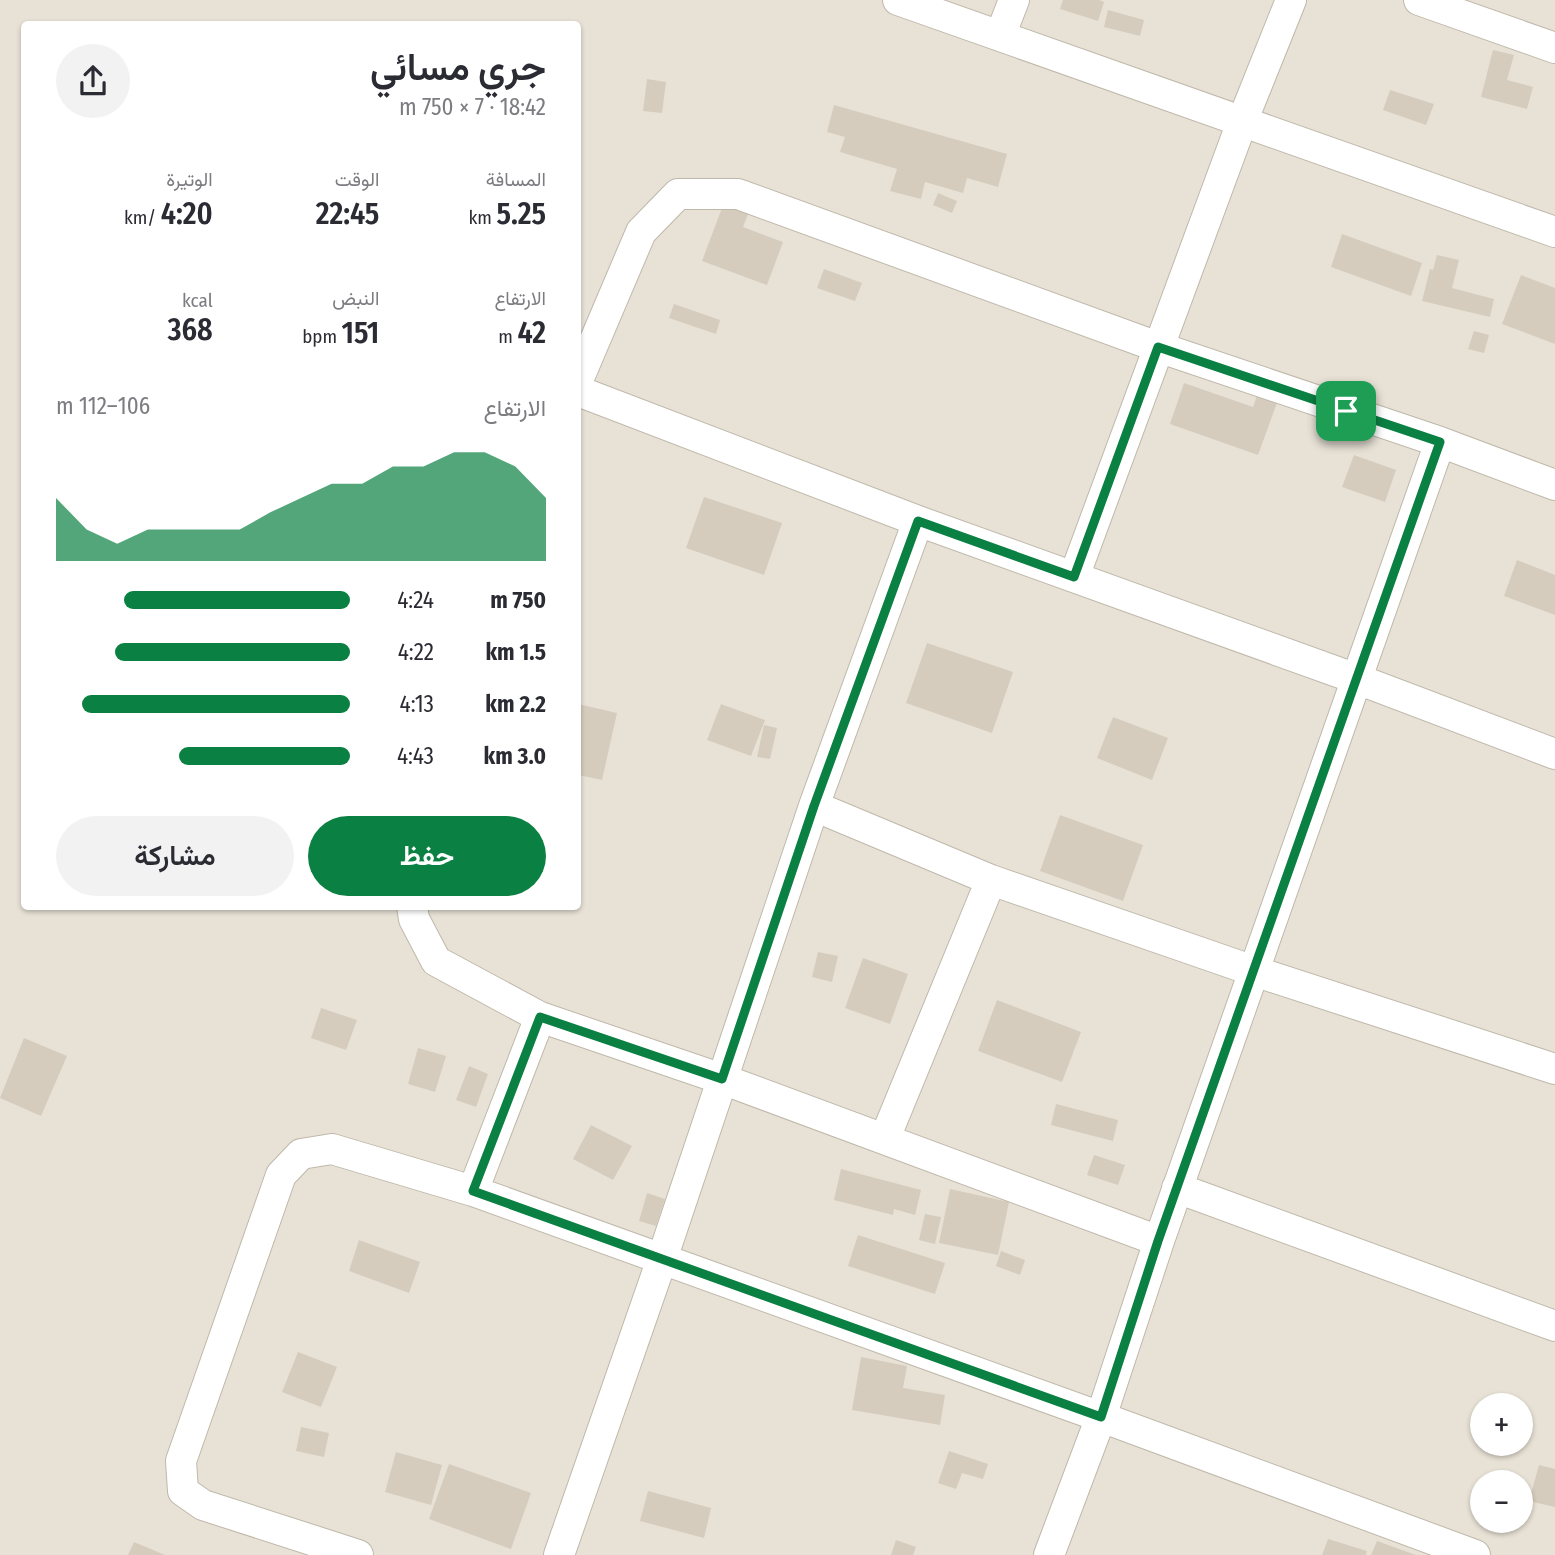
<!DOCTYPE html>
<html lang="ar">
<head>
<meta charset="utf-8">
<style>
  :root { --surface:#fff; --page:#f2f2f3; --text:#2b2b33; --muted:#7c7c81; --accent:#0b8043 }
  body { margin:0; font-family:"Fira Sans Condensed",Vazirmatn,sans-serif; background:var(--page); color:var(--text); direction:rtl; height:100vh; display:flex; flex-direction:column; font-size:26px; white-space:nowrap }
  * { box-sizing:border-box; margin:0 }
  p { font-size:23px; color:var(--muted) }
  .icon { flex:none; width:38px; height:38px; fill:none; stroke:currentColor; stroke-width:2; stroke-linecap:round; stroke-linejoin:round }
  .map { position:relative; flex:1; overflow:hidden; direction:ltr }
  .drawer { position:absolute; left:21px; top:21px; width:560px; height:889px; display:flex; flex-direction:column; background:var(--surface); border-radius:7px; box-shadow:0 2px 5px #0004; direction:rtl }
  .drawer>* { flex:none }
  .buttons { position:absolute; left:1470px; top:1393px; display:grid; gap:14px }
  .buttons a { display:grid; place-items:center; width:63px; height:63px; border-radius:50%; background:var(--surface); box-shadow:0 2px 5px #0004; font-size:35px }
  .pin { position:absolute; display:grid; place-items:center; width:60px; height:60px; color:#fff; margin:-30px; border-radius:14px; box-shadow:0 4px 10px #0006 }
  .round { display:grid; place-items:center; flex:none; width:74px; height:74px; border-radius:37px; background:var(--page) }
  .summary { display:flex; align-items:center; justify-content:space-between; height:119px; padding:0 35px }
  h1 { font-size:38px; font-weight:600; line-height:52px }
  .metrics { display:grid; grid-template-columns:repeat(3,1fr); gap:10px; height:119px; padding:7px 35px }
  .metrics div { display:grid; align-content:center }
  .metrics b { font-size:30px; font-weight:600 }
  .metrics small { font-size:19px; font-weight:400 }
  .metrics p { font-size:19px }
  .chart { height:196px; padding:14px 35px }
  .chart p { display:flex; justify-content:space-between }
  .chart svg { width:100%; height:126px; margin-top:7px; fill:var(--accent); opacity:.7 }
  .action { display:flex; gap:14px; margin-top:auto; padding:14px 35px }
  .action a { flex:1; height:80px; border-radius:42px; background:var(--accent); color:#fff; font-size:28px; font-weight:600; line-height:80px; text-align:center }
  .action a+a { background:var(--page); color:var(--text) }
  ul { padding:0 35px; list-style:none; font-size:23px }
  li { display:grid; grid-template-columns:112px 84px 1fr; align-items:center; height:52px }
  li i { height:18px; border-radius:9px; background:var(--accent) }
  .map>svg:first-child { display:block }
  .residential { fill:#e8e2d6; fill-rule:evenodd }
  .building { fill:#d5ccbd }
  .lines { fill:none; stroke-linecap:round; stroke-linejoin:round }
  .street-casing { stroke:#bfb8aa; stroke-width:32 }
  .street { stroke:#fff; stroke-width:30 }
  .route-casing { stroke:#fff; stroke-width:14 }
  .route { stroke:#0b8043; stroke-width:9 }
</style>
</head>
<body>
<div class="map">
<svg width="1555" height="1555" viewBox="0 0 1555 1555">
  <rect width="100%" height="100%" fill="#f4f0e8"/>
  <!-- residential -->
  <path class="residential" d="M0,0H1555V1555H0ZM24,24H578V906H24ZM1482,1405H1521V1444H1482ZM1482,1482H1521V1521H1482Z"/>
  <!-- building -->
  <path class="building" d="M1063,0H1099L1104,2L1098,21L1060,9Z
    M1108,10L1144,20L1140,36L1104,27Z
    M1493,50L1514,55L1507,80L1533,87L1527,109L1481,97Z
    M647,79L666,82L662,113L643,111Z
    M1390,90L1434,104L1426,125L1383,110Z
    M834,105L1007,154L998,187L967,178L963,193L925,182L921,199L890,191L897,169L840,152L845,137L827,132Z
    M938,193L957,201L952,213L933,205Z
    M725,200L750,209L743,227L783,242L767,285L702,261Z
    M1342,234L1422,263L1411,296L1331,267Z
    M1437,255L1459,260L1452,288L1494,299L1490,317L1422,301L1430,269L1433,270Z
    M824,269L862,283L855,301L817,288Z
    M1521,275L1555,288V344L1502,324Z
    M674,304L720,320L716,334L669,318Z
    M1474,331L1489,335L1484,353L1468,349Z
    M1184,383L1253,407L1258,393L1278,400L1258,455L1170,424Z
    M1354,455L1396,470L1385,502L1342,487Z
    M704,497L782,523L764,575L686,548Z
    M1517,560L1555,575V615L1504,596Z
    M927,643L1013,672L992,733L906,703Z
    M578,704L617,713L602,780L578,775Z
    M721,704L765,720L751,756L707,740Z
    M1113,717L1168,738L1152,780L1097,758Z
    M764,725L777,728L770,759L757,757Z
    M1060,815L1143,845L1123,901L1040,871Z
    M818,952L838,956L832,982L812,977Z
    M863,958L908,974L890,1024L845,1008Z
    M997,1000L1081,1032L1062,1082L978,1051Z
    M321,1008L357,1020L346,1050L311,1038Z
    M24,1038L67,1056L41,1116L0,1098Z
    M418,1048L446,1056L435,1092L408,1084Z
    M469,1066L488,1074L476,1107L456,1100Z
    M1056,1104L1118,1120L1113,1141L1051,1125Z
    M591,1125L632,1146L613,1180L573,1159Z
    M1094,1155L1125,1165L1118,1185L1087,1175Z
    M841,1169L921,1190L915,1215L894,1209L893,1215L834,1200Z
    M950,1189L1009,1202L998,1255L939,1243Z
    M647,1193L665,1199L656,1226L639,1221Z
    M925,1214L941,1217L935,1244L919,1240Z
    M858,1235L945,1263L935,1294L848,1266Z
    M359,1240L420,1262L409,1293L349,1271Z
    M1001,1251L1025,1260L1020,1275L996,1266Z
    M298,1352L337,1367L321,1407L282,1392Z
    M861,1357L907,1366L903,1388L945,1395L940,1425L852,1410Z
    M301,1427L329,1433L324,1457L296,1451Z
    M949,1451L988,1464L983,1479L962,1473L956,1489L938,1483Z
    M396,1452L442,1465L431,1505L385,1492Z
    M449,1464L531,1493L511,1549L429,1519Z
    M1539,1465L1555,1469V1507L1529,1501Z
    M648,1491L711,1508L704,1538L640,1521Z
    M1328,1539L1367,1551L1366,1555H1322Z
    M896,1540L916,1547L913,1555H891Z
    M1377,1541L1416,1555H1371Z
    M134,1542L165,1555H128Z"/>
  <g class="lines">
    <!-- street casing -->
    <g class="street-casing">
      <path id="street" d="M898,0L1555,232
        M1419,0L1555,48
        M1000,36L1014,0
        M578,380L641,232L678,194H738L1158,347L1440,442L1555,485
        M578,391L918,521L1357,679L1555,754
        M1074,577L1242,122L1291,0
        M814,806L991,880L1254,971L1555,1069
        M412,906L414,919L436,961L540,1017L722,1079L1159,1241
        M885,1138L991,880
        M1177,1188L1555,1326
        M473,1191L540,1017
        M358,1555L203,1505L183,1491L181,1461L281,1175L301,1154L332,1149L473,1191L1101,1417L1475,1555
        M559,1555L662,1259L814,806L918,521
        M1049,1555L1101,1417L1159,1241L1440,442"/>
    </g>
    <!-- street -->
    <use href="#street" class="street"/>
  </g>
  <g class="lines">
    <!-- route casing -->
    <g class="route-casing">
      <path id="route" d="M1158,347L1440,442L1158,1241L1101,1417L473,1191L540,1017L722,1079L814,806L918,521L1074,577Z"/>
    </g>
    <!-- route -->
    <use href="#route" class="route"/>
  </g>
</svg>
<div class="buttons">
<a>+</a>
<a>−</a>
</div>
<div class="pin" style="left:1346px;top:411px;background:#1e9e55"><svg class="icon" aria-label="arrive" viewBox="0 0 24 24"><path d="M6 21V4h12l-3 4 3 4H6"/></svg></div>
<section class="drawer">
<div class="summary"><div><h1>جري مسائي</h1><p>18:42 · 7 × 750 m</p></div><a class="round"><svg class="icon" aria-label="share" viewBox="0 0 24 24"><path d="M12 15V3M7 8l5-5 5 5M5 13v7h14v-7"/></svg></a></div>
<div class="metrics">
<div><p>المسافة</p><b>5.25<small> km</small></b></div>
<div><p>الوقت</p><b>22:45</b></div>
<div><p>الوتيرة</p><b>4:20<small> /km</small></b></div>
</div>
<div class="metrics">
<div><p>الارتفاع</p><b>42<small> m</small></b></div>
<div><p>النبض</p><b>151<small> bpm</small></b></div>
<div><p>kcal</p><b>368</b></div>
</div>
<div class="chart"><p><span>الارتفاع</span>106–112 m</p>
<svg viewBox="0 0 160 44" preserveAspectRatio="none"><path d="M0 44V22L10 33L20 38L30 33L40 33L50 33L60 33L70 27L80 22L90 17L100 17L110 11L120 11L130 6L140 6L150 11L160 22V44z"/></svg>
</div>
<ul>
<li><b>750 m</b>4:24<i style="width:77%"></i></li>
<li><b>1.5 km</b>4:22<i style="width:80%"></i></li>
<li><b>2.2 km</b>4:13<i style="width:91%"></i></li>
<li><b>3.0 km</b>4:43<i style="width:58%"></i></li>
</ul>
<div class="action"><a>حفظ</a><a>مشاركة</a></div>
</section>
</div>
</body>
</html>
